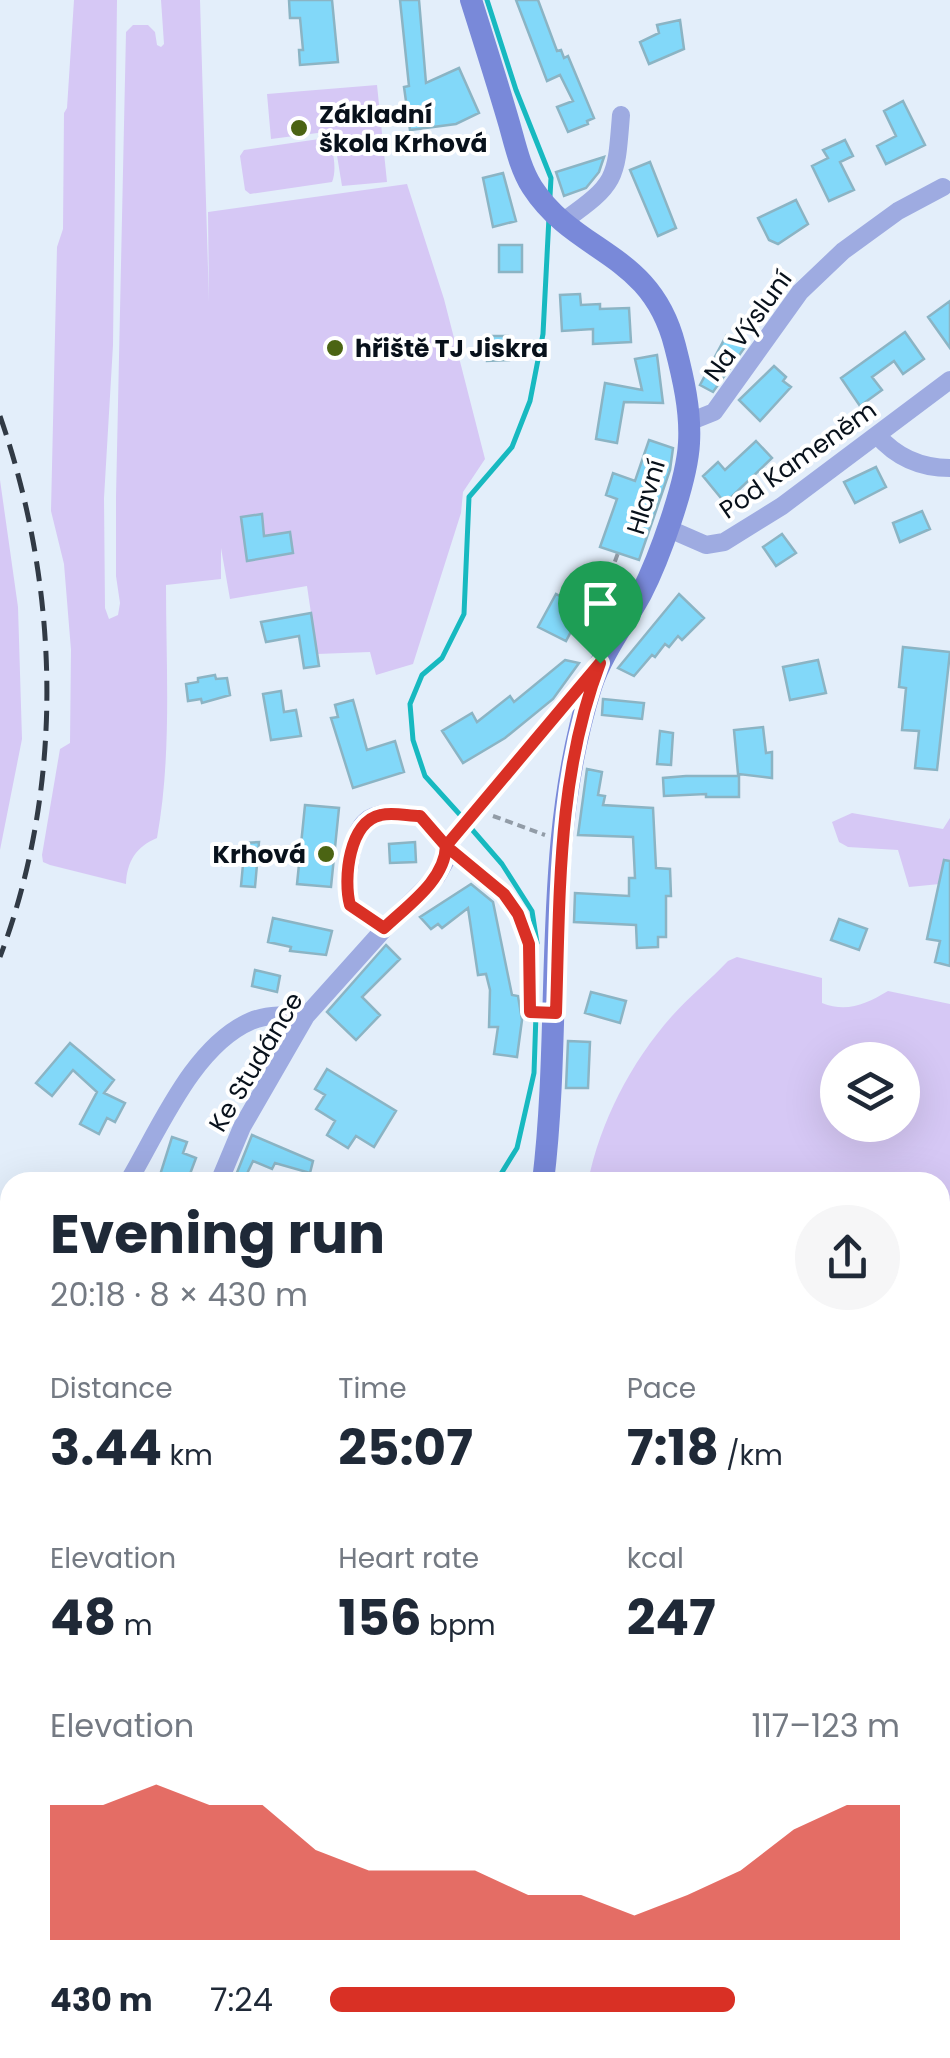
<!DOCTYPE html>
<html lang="en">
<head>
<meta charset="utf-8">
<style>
  :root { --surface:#fff; --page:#f6f6f7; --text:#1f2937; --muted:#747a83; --accent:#d93025 }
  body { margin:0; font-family:Poppins,sans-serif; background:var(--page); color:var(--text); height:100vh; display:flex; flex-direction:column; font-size:38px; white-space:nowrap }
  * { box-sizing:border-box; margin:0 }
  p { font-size:32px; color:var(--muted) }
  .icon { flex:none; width:55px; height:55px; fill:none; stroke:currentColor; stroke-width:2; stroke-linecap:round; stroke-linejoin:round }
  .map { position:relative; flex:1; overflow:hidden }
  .drawer { position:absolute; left:0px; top:1172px; width:950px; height:888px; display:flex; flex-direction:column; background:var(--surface); border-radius:30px 30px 0 0; box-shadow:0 10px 40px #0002 }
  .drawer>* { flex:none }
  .fabs { position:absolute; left:820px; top:1042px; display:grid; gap:20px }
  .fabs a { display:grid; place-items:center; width:100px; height:100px; border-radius:50%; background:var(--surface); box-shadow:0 10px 40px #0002; font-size:50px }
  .pin { position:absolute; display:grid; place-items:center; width:85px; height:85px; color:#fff; margin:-102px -42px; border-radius:50% 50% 50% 0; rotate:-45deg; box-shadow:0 0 10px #0007 }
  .pin .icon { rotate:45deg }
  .round { display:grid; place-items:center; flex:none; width:105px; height:105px; border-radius:52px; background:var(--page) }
  .headline { display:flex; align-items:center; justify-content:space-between; height:170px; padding:0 50px }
  h1 { font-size:55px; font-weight:700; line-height:75px }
  .stats { display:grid; grid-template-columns:repeat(3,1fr); gap:15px; height:170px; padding:10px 50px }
  .stats div { display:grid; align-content:center }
  .stats b { font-size:50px; font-weight:700 }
  .stats small { font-size:28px; font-weight:400 }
  .stats p { font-size:28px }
  .chart { height:280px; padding:20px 50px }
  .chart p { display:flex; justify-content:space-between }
  .chart svg { width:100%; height:180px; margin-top:10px; fill:var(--accent); opacity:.7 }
  ul { padding:0 50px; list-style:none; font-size:32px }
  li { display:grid; grid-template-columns:160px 120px 1fr; align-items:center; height:75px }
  li i { height:25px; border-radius:12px; background:var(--accent) }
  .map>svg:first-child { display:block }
  .green { fill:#d6c8f5; fill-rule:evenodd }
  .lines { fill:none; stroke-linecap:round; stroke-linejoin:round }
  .stream { stroke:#17b9c0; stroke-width:5 }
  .building { fill:#82d8f9; stroke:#8bb4c4; stroke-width:2.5 }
  .path { stroke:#929ca7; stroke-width:4; stroke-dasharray:8 5; stroke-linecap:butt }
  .lane { stroke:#9eabe1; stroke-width:9 }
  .street { stroke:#9eabe1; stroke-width:18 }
  .secondary { stroke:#7989d9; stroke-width:22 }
  .rail { stroke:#313a45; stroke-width:5; stroke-dasharray:20 10; stroke-linecap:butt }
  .route-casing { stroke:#fff; stroke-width:20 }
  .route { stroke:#d93025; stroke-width:12 }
  .poi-dot { fill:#4b6413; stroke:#fff; stroke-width:4 }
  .labels { text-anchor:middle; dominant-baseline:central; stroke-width:8; stroke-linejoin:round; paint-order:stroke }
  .poi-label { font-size:25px; font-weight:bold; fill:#08111b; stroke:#fff; text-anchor:start }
  .street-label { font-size:25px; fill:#08111b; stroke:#fff }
</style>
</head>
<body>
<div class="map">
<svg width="950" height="2058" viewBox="0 0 950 2058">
  <rect width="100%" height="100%" fill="#e3eefa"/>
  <!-- green -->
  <path class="green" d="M74,0H117L113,345L104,498L105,608L109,619L118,615L120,603L116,576V497L126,32L133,25H148L155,32L157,45L161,47L164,44L161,0H200L209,302L208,212L407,184L444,299L485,459L463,492L461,513L413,664L376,675L370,652L317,654L307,586L230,599L221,548V579L166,585C166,669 172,755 157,838C136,847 127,861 126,884L50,865L43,862L42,855L60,749L70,743L71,650L64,564L51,511L57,247L63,229L64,113L67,108Z
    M377,85L387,182L342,186L333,131L271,139L267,94Z
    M326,138C334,147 337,171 332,182L250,194L245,190L240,156L244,150Z
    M0,480L18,607L22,739L0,850Z
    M852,813L943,829L950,818V883L909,887L898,850L848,847L839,842L832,822Z
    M737,957L822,978V1003C847,1013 866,1004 888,991L950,1004V1404L940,1403V1182H588C600,1122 631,1062 672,1016C689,997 710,980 728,961ZM838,1060H902V1125H838Z
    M940,1503L950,1504V2058H628L640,2050H940Z
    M10,1832V2050H27L23,2058H0V1870Z"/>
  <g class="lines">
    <!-- stream -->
    <path class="stream" d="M487,0L516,90L551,178L550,196
      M462,817L425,776L413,740L410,704L422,675L442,658L464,614L469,497L512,447L530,401L543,334L549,217
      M469,826L502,864L532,911L537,943
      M496,1182L517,1148L534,1073L536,1014
      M33,2058L36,2050"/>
  </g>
  <!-- building -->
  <path class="building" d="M289,0H332L338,62L300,65L299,50H303L300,18H290Z
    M400,0H419L426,83L459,68L479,113L456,124L410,130L404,87L409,86Z
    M516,0H538L557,51L561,50L564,58L568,56L594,118L587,121L588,124L568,132L557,107L573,101L560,75L547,81Z
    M680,20L684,49L649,64L640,42L659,33L657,25Z
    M903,101L925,145L886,164L877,146L896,136L884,111Z
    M845,140L853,156L840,162L854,190L829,201L812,166L828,158L823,150Z
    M604,157L599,172L586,188L564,196L556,172Z
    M650,162L676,228L658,236L630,170Z
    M503,173L516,221L493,227L483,178Z
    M796,200L808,224L778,244L769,240L758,218Z
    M499,245H522V272H499Z
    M580,294L581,305L600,304V309L629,308L631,342L593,344V329L562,331L560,295Z
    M950,301V348L928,317Z
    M905,332L924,359L903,374L894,361L872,377L882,390L860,406L841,378Z
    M486,336H508L509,360L487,361Z
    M726,336L745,347L713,392L700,385Z
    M657,355L663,403L624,402L617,443L596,439L605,383L642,390L635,359Z
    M774,366L786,377L783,381L791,387L760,421L739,400Z
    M649,440L673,448L670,470L639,560L600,547L617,499L606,495L613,473L635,481Z
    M756,441L772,458L725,503L703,476L718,462L725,470Z
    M876,467L886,487L855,503L844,482Z
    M922,511L930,529L900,542L893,523Z
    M262,514L264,536L290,532L293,553L247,561L241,517Z
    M782,534L796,553L776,566L763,547Z
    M576,582L609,600L601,615L584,607L566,641L538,627L556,594L567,600Z
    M679,594L704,618L682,640L678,636L669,647L665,644L655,657L652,655L634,676L618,668Z
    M311,613L319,666L304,668L299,636L266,642L261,622Z
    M903,647L950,652L937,770L915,768L919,731L902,730L906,688L899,687Z
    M565,660L579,663L553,699L505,738L463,763L442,731L472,713L477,722L510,696L514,702Z
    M818,660L826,693L790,700L783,667Z
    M215,675L216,679L227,678L230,695L202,703L201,699L188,701L186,684L198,682V678Z
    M281,691L284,712L296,710L301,736L271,740L263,694Z
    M603,699L644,703L642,719L602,715Z
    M353,700L367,750L395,741L404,772L353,788L331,718L338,717L335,705Z
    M763,727L766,753L772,752V778L738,774L734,730Z
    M660,731L673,733L671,765L657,764Z
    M587,769L602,772L598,795L605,796L603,805L653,808L656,868L670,869L671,896H666V937H658V947L637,948L636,925L574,922L575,893L629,896V878H635L633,837L578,835Z
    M686,776H739V797H706V794L664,796L663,778Z
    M305,805L339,808L331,887L297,884Z
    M259,842L255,887L241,886L245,843Z
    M415,842L416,862L390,863L389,844Z
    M944,860L950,861V966L935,962L940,941L927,939Z
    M471,884L493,902L512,995L518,996L522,1020L517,1057L494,1054L498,1027H489L490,990L486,974L478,975L468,908L442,928L438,924L431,929L420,917Z
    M273,918L332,931L326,955L290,951L291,947L268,942Z
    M839,919L867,929L859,950L831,940Z
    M386,945L400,959L362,997L380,1015L356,1040L327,1012Z
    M255,970L280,976L277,992L252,986Z
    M591,992L626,1001L620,1023L585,1013Z
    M568,1041L590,1042L588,1088H566Z
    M70,1043L114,1080L104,1093L125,1103L115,1122L107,1118L99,1134L80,1124L97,1092L73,1070L52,1096L36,1083Z
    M327,1069L396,1111L374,1147L356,1136L348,1148L327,1135L335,1121L316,1109L325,1095L315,1089Z
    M252,1135L313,1161L310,1173L275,1163L272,1169L253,1161L243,1182L234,1180Z
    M172,1137L187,1142L183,1153L196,1158L187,1182L160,1175Z"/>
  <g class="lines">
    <!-- path -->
    <path class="path" d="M606,586L618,553
      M493,816L545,835
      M0,1844L10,1803"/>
    <!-- lane -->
    <path class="lane" d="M370,2050L371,2058"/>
    <!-- street -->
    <path class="street" d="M565,220C617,183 616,179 621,115
      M689,422L714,412L800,292L843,251L898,211L943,187
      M877,435C896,457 921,468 950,468
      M667,528L706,545L724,542L782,506L950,380
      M385,928L350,905C345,886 350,834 366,821C379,809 404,815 421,816L446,846L504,895L518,914L529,944L531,1012L556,1013
      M128,1182C159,1130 193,1046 251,1021C268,1014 288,1015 306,1016
      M219,1182L242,1127L306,1016L385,928L437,876L446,860V846L592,672
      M0,1289L10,1286
      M0,1633H10"/>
    <!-- secondary -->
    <path class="secondary" d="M471,0C484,41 497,82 509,123C515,144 520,168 532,187C576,255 651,251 675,346C683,377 691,411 689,443C687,482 659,559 641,594C624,625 602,653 591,687C541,846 563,1018 543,1182
      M297,2058L302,2050"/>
    <!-- rail -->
    <path class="rail" d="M0,416C60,589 65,784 0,957"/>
  </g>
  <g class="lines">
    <!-- route casing -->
    <g class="route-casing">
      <path id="route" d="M600,663L446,846C445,880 408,905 384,928L350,905C343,879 349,821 381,815C393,812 408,816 420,816L446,846L504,894L518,914L529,944L530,1012L556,1013C560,894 557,776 600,663"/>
    </g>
    <!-- route -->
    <use href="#route" class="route"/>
  </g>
  <!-- markers -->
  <g class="poi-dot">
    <circle cx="299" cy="128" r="10"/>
    <circle cx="335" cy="348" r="10"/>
    <circle cx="326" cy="854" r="10"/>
  </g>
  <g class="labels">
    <!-- poi labels -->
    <g class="poi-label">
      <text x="319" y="114">Základní<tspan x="319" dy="29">škola Krhová</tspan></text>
      <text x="355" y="348">hřiště TJ Jiskra</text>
      <text x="306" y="854" text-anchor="end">Krhová</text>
    </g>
    <!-- street labels -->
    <g class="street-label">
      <text transform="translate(748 326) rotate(-54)">Na Výsluní</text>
      <text transform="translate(798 460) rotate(-35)">Pod Kameněm</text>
      <text transform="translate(646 497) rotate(-73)">Hlavní</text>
      <text transform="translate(256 1062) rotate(-59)">Ke Studánce</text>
    </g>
  </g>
</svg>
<div class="fabs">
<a><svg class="icon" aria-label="layers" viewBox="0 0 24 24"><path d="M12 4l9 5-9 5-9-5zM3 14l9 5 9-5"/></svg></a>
</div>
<div class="pin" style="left:600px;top:663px;background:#1e9e55"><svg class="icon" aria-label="arrive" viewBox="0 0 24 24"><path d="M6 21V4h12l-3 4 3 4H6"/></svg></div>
<section class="drawer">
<div class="headline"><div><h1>Evening run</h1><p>20:18 · 8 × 430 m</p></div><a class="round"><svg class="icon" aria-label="share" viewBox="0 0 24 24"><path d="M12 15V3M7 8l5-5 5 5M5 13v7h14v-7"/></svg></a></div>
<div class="stats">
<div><p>Distance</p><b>3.44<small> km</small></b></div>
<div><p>Time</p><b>25:07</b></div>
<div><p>Pace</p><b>7:18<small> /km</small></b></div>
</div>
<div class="stats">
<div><p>Elevation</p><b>48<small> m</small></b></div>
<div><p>Heart rate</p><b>156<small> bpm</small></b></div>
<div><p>kcal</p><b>247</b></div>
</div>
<div class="chart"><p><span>Elevation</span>117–123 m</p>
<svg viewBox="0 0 160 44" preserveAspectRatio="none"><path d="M0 44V11L10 11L20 6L30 11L40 11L50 22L60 27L70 27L80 27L90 33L100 33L110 38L120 33L130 27L140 17L150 11L160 11V44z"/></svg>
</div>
<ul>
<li><b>430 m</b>7:24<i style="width:71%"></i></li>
</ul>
</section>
</div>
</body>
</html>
